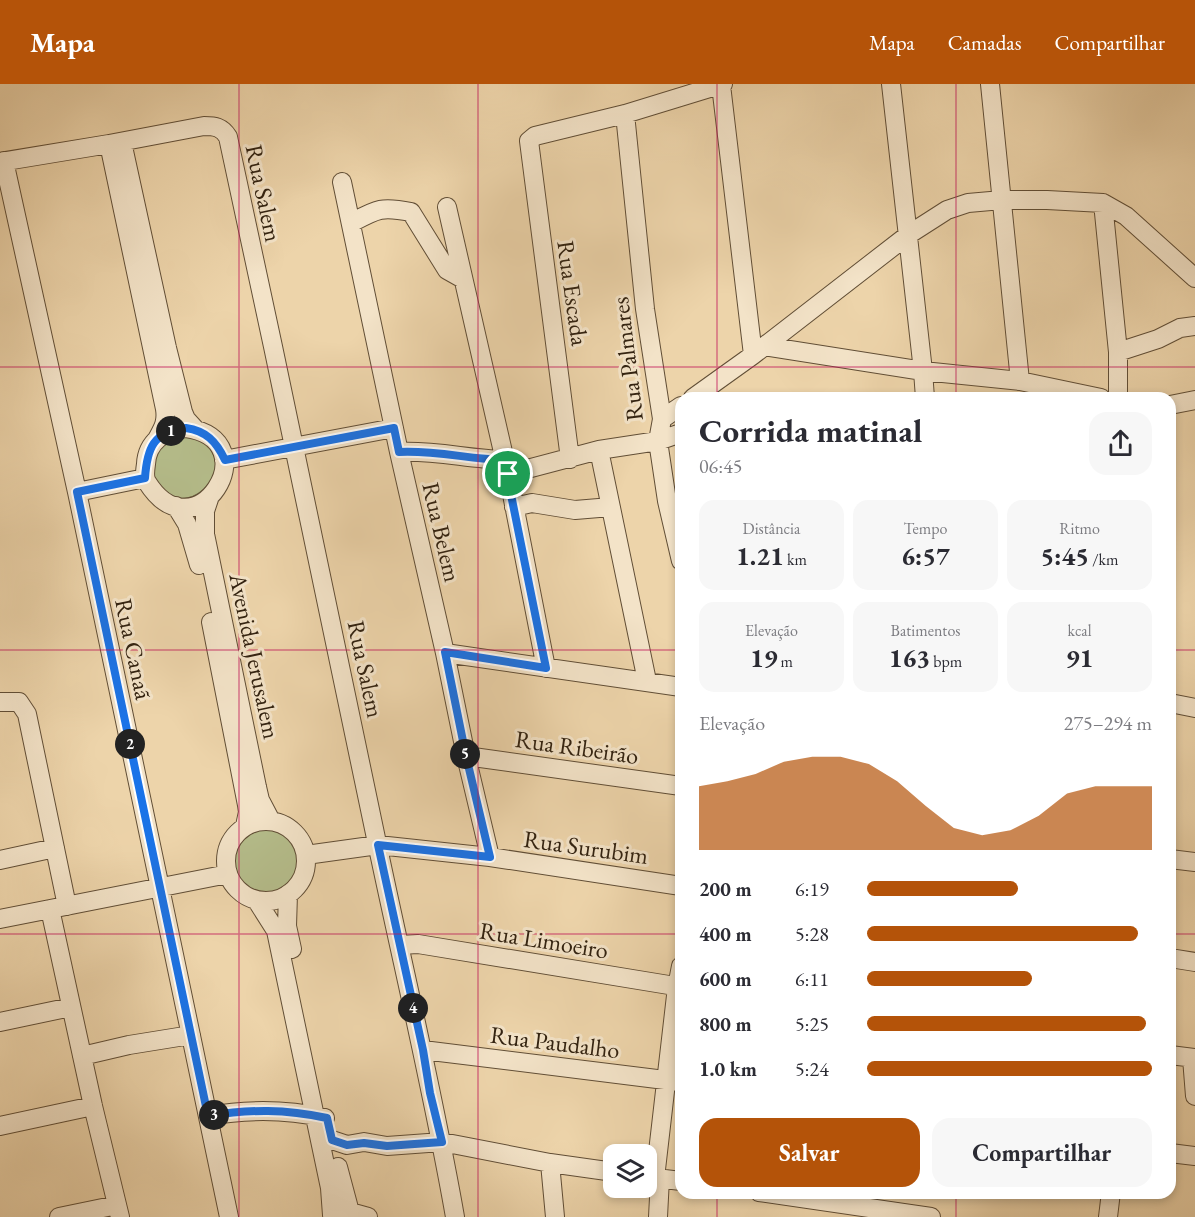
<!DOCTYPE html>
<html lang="pt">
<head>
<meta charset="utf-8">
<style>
  :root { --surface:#fff; --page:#f7f7f7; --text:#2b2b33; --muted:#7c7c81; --accent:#b45309 }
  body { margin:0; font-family:"EB Garamond",serif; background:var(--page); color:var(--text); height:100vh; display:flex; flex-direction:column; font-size:22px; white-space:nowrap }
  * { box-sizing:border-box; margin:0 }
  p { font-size:20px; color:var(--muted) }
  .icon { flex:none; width:33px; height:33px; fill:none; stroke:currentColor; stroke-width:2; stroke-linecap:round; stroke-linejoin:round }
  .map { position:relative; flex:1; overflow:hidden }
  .sheet { position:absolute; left:675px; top:308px; width:501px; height:807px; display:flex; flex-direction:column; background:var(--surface); border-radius:18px; box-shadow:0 3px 9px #0003 }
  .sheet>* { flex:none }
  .buttons { position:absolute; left:603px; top:1060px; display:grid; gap:12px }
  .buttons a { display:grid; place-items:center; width:54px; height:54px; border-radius:12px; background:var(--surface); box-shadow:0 3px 9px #0003; font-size:30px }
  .pin { position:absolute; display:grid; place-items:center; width:51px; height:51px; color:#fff; margin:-26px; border:3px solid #fff; border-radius:50%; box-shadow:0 2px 6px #0007 }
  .km { position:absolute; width:30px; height:30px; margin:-15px; border-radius:50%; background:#222; color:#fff; font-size:16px; line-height:30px; text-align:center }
  .round { display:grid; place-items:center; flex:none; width:63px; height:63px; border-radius:18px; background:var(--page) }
  .headline { display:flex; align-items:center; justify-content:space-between; height:102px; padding:0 24px }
  h1 { font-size:33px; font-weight:700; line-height:45px }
  .figures { display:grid; grid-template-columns:repeat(3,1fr); gap:9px; height:102px; padding:6px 24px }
  .figures div { display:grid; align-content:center; border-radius:15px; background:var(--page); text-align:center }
  .figures b { font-size:26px; font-weight:700 }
  .figures small { font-size:16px; font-weight:400 }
  .figures p { font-size:16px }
  .chart { height:168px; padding:12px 24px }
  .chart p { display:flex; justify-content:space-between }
  .chart svg { width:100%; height:108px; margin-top:6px; fill:var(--accent); opacity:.7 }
  .action { display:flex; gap:12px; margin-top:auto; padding:12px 24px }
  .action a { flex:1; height:69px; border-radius:18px; background:var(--accent); color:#fff; font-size:24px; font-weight:700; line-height:69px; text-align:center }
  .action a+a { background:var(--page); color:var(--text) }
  ul { padding:0 24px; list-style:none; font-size:20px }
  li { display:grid; grid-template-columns:96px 72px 1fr; align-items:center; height:45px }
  li i { height:15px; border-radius:8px; background:var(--accent) }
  header { display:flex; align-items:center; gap:36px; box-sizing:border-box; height:84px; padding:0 30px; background:var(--accent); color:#fff }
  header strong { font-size:28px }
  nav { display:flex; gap:33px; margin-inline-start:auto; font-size:21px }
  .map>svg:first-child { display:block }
  .green { fill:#b5bd8b; stroke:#74704e; stroke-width:1.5 }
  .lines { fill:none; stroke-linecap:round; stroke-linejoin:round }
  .minor-casing { stroke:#614e36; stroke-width:20 }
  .minor { stroke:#f3e3c8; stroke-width:18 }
  .route-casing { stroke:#fff; stroke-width:12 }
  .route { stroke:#1a73e8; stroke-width:8 }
  .grid { fill:none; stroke:#c2185b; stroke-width:1.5; stroke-opacity:0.55 }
  .labels { text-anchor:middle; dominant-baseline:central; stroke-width:6; stroke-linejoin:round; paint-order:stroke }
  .street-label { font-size:24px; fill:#322210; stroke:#f3e3c8 }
</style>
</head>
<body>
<header>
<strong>Mapa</strong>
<nav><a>Mapa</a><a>Camadas</a><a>Compartilhar</a></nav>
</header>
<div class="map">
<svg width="1195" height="1133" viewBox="0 0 1195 1133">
  <rect width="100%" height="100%" fill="#edd4aa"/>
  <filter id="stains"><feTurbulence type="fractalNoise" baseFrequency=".00333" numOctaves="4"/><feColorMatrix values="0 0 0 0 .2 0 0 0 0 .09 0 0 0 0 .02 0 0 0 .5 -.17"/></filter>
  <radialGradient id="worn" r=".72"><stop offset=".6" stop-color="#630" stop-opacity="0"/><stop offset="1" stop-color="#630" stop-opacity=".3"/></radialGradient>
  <!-- green -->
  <path class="green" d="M175,347L206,356C209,363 215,370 216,378C218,398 196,418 176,414C169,412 161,405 155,401L150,369Z
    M230 775a34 34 0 1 1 68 0a34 34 0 1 1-68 0Z"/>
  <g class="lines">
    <!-- minor casing -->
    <g class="minor-casing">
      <path id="minor" d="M891,0L923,287L925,314
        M990,0L1020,297
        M721,1L753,271
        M625,30L645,225L662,335L658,357L667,417L681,477
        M122,58L167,264L183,328L186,335L196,346
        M109,60L165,325C167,338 163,344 157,355
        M4,77L77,408L229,1133
        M0,78L109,60L204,42C215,42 222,43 228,53C279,288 328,523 377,759C403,883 433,1007 455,1133
        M342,98L399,368L445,569L466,672L490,773
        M1103,119L1118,268V314
        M447,123L508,390L546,584
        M351,139C377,125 381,122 411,128L447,186L463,195
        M764,262L923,287L1020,297L1101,314
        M1118,268L1158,255L1180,244L1195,242
        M693,314L753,271L908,151L947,126L968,119L1002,116H1047L1103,119L1126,132L1195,194
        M1170,321L1195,316
        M662,335L681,322
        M186,344C271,356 195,475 147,398C144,393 145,387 146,380C147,358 164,346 186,344Z
        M599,366L647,597
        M399,368C435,366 468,375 504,376
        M570,375L529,57L535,52L625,30L723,0
        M224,376L394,344
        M508,390L599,366L658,357L681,349
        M77,408L145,394
        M209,415L205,427V450L257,703L260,716L271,737
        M176,422L187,440L199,481
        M514,423L532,419L575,426L611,423
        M211,538L247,721L248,728L245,742
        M445,569L681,603
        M0,618H19L27,630L67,822
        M1170,619L1195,624
        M466,672L681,702
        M226 777a40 40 0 1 1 80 0a40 40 0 1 1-80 0Z
        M306,771L378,761L490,773L681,802
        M1170,775L1195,778
        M0,776L55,764
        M288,810L287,842L292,865
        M257,817L276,847L330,1104L332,1131
        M50,825L93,1022L120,1133
        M0,835L228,790
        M400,861L418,860L681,903
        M1170,874L1195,878
        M0,938L71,923
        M423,966L681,998
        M1170,971L1195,974
        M82,972L129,961L191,951
        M1192,974L1195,1012
        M208,1032C248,1025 286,1025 325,1034
        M0,1042L93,1022
        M332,1056L347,1061L364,1058L387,1062L442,1058L550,1079L614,1088
        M1170,1069L1195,1072
        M550,1079L555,1133
        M338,1083L350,1128
        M648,1093L681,1097
        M655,1094L677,903L681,882
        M759,1108L931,1133
        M338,1129L350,1128L368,1133
        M59,1133L117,1121
        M658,1133L660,1094
        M1108,1133L1111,1108"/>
    </g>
    <!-- minor -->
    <use href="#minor" class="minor"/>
  </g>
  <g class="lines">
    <!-- route casing -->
    <g class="route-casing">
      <path id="route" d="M186,344C206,347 216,357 225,376L394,344L399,368C435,366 468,375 504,376L546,584L445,568L466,672L490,773L378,761L423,966L430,1009L442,1058L387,1062L364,1059L347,1061L332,1056L327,1034C285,1025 251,1025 208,1032L77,408L145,394C147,365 153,347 186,344Z"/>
    </g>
    <!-- route -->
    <use href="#route" class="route"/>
  </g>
  <!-- grid -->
  <path class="grid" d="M239,0V1133M478,0V1133M717,0V314M956,0V314M0,283H1195M0,566H681M1170,566H1195M0,850H681M1170,850H1195M717,1108V1133M956,1108V1133"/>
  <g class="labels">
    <!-- street labels -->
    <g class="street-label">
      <text transform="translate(264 109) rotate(78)">Rua Salem</text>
      <text transform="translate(573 209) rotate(82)">Rua Escada</text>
      <text transform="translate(627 275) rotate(-97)">Rua Palmares</text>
      <text transform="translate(442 448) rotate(77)">Rua Belem</text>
      <text transform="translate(134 565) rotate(78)">Rua Canaã</text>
      <text transform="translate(255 572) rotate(78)">Avenida Jerusalem</text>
      <text transform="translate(366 585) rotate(78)">Rua Salem</text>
      <text transform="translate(577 663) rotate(8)">Rua Ribeirão</text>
      <text transform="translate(586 763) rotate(8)">Rua Surubim</text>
      <text transform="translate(544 856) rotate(9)">Rua Limoeiro</text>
      <text transform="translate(555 958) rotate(7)">Rua Paudalho</text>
    </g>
  </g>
  <rect width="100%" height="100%" filter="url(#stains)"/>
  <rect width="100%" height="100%" fill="url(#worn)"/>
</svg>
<div class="buttons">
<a><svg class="icon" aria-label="layers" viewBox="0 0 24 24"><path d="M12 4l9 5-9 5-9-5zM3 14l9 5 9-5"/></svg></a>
</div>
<div class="pin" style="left:508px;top:390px;background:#1e9e55"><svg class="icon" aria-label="arrive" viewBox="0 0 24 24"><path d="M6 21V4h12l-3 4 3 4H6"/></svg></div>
<b class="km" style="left:171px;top:347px">1</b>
<b class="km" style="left:130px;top:660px">2</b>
<b class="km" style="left:214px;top:1031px">3</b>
<b class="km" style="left:413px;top:924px">4</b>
<b class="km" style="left:465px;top:670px">5</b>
<section class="sheet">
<div class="headline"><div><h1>Corrida matinal</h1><p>06:45</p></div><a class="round"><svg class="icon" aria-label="share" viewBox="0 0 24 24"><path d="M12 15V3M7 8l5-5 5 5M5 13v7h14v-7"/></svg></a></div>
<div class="figures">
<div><p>Distância</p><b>1.21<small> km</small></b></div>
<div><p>Tempo</p><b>6:57</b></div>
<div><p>Ritmo</p><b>5:45<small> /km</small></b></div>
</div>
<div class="figures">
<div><p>Elevação</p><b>19<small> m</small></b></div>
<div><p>Batimentos</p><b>163<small> bpm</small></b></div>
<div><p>kcal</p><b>91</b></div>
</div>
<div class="chart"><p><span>Elevação</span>275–294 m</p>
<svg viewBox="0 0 160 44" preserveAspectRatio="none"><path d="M0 44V18L10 16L20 13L30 8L40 6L50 6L60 9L70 16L80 26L90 35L100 38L110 36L120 30L130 21L140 18L150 18L160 18V44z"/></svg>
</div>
<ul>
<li><b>200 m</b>6:19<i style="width:53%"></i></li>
<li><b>400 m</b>5:28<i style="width:95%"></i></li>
<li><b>600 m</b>6:11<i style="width:58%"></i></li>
<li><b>800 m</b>5:25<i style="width:98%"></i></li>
<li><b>1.0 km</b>5:24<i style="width:100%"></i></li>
</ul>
<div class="action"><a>Salvar</a><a>Compartilhar</a></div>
</section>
</div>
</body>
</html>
